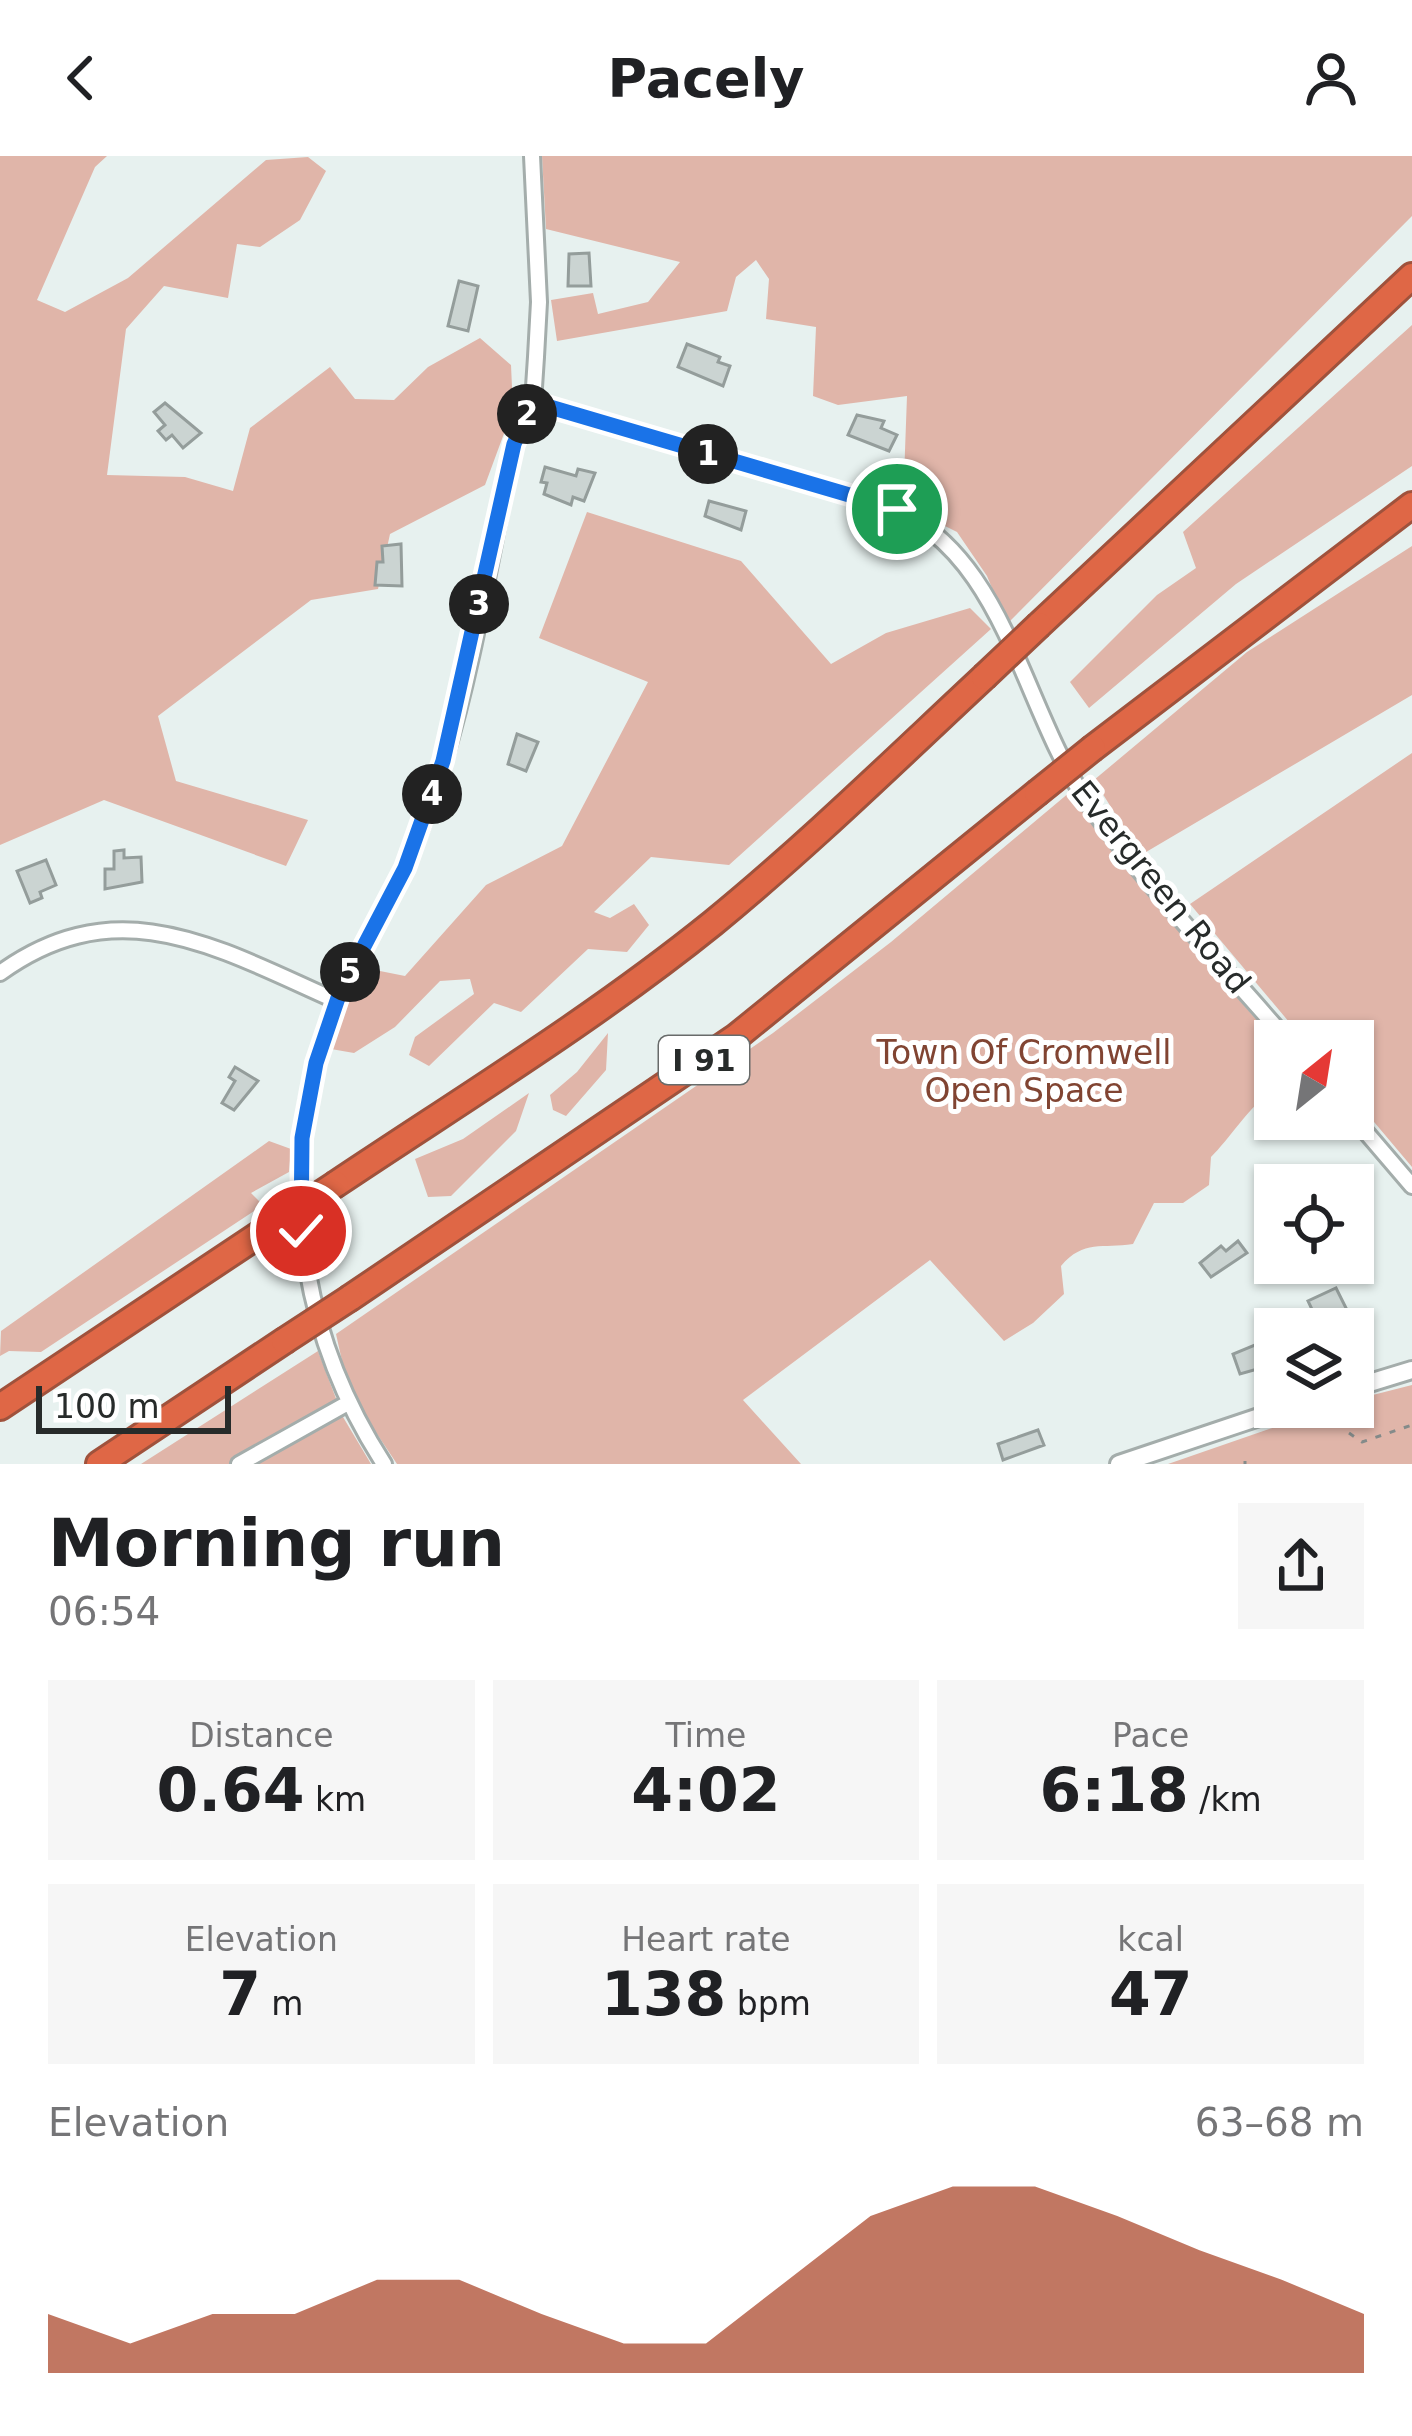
<!DOCTYPE html>
<html lang="en">
<head>
<meta charset="utf-8">
<style>
  :root { --surface:#fff; --page:#f6f6f6; --text:#202124; --muted:#757577; --accent:#a73e21 }
  body { margin:0; font-family:"DejaVu Sans",sans-serif; background:var(--page); color:var(--text); height:100vh; display:flex; flex-direction:column; font-size:45px; white-space:nowrap }
  * { box-sizing:border-box; margin:0 }
  p { font-size:39px; color:var(--muted) }
  .icon { flex:none; width:66px; height:66px; fill:none; stroke:currentColor; stroke-width:2; stroke-linecap:round; stroke-linejoin:round }
  .map { position:relative; height:1308px; overflow:hidden }
  .sheet { display:flex; flex-direction:column; background:var(--surface); flex:1 }
  .sheet>* { flex:none }
  .needle { width:78px; rotate:30deg }
  .buttons { position:absolute; left:1254px; top:864px; display:grid; gap:24px }
  .buttons a { display:grid; place-items:center; width:120px; height:120px; border-radius:0px; background:var(--surface); box-shadow:0 3px 9px #0004; font-size:60px }
  .scale { position:absolute; left:36px; bottom:30px; width:195px; box-sizing:border-box; padding-left:12px; border:6px solid #272b2a; border-top:0; font-size:33px; line-height:42px; white-space:nowrap; color:#272b2a; -webkit-text-stroke:9px #fff; paint-order:stroke }
  .pin { position:absolute; display:grid; place-items:center; width:102px; height:102px; color:#fff; margin:-51px; border:6px solid #fff; border-radius:50%; box-shadow:0 3px 12px #0007 }
  .km { position:absolute; width:60px; height:60px; margin:-30px; border-radius:50%; background:#222; color:#fff; font-size:33px; line-height:60px; text-align:center }
  .round { display:grid; place-items:center; flex:none; width:126px; height:126px; border-radius:0px; background:var(--page) }
  .headline { display:flex; align-items:center; justify-content:space-between; height:204px; padding:0 48px }
  h1 { font-size:66px; font-weight:700; line-height:90px }
  .figures { display:grid; grid-template-columns:repeat(3,1fr); gap:18px; height:204px; padding:12px 48px }
  .figures div { display:grid; align-content:center; border-radius:0px; background:var(--page); text-align:center }
  .figures b { font-size:60px; font-weight:700 }
  .figures small { font-size:33px; font-weight:400 }
  .figures p { font-size:33px }
  .chart { height:336px; padding:24px 48px }
  .chart p { display:flex; justify-content:space-between }
  .chart svg { width:100%; height:216px; margin-top:12px; fill:var(--accent); opacity:.7 }
  header { display:flex; justify-content:space-between; align-items:center; height:156px; padding:0 48px; background:var(--surface); font-size:54px; font-weight:700 }
  .map>svg:first-child { display:block }
  .green { fill:#e0b5a9 }
  .building { fill:#cbd4d2; stroke:#949d9b; stroke-width:3 }
  .lines { fill:none; stroke-linecap:round; stroke-linejoin:round }
  .minor-casing { stroke:#a4adab; stroke-width:20 }
  .tertiary-casing { stroke:#a4adab; stroke-width:22 }
  .motorway-casing { stroke:#9f523c; stroke-width:30 }
  .path { stroke:#848b8a; stroke-width:3; stroke-dasharray:6 9; stroke-linecap:butt }
  .minor { stroke:#fff; stroke-width:14 }
  .tertiary { stroke:#fff; stroke-width:16 }
  .motorway { stroke:#df6746; stroke-width:24 }
  .motorway-bridge-casing { stroke:#9f523c; stroke-width:30; stroke-linecap:butt }
  .motorway-bridge { stroke:#df6746; stroke-width:24 }
  .route-casing { stroke:#fff; stroke-width:24 }
  .route { stroke:#1a73e8; stroke-width:15 }
  .labels { text-anchor:middle; dominant-baseline:central; stroke-width:10; stroke-linejoin:round; paint-order:stroke }
  .shield { fill:#fff; stroke:#686b6a; stroke-width:3 }
  .shield-label { font-size:30px; font-weight:bold; fill:#272b2a }
  .street-label { font-size:33px; fill:#272b2a; stroke:#fff }
  .park-label { font-size:33px; fill:#814432; stroke:#fff }
</style>
</head>
<body>
<header><svg class="icon" aria-label="back" viewBox="0 0 24 24"><path d="M15 5l-7 7 7 7"/></svg>Pacely<svg class="icon" aria-label="person" viewBox="0 0 24 24"><circle cx="12" cy="8" r="4"/><path d="M4 21q1-7 8-7t8 7"/></svg></header>
<div class="map">
<svg width="1412" height="1308" viewBox="0 0 1412 1308">
  <rect width="100%" height="100%" fill="#e7f1ef"/>
  <!-- green -->
  <path class="green" d="M0,0H107L95,11L37,144L65,156L128,122L266,4L308,1L326,15L300,64L260,91L237,88L228,142L164,130L126,173L107,319L185,321L233,335L250,272L330,211L355,243L394,244L428,211L480,182L511,209L513,253L485,329L390,378L378,433L311,444L158,560L176,625L308,664L286,710L104,644L0,689Z
    M542,0H1412V60L1007,468L987,420L957,376L903,349L907,240L838,249L813,240L816,171L766,163L769,123L756,104L736,121L727,155L557,185L551,144L593,137L598,158L648,146L680,106L546,73Z
    M1412,169V310L1236,428L1089,552L1070,526L1157,439L1196,412L1183,376Z
    M587,356L741,405L831,508L886,477L970,452L991,473L729,709L651,701L594,756L610,762L634,748L649,769L627,796L588,793L521,856L494,847L429,910L409,899L415,881L474,838L470,823L440,825L395,871L354,897L331,893L345,828L365,812L405,820L486,729L562,690L648,526L539,482Z
    M1412,390V539L1141,699L1094,624L1247,496Z
    M1412,597V1011L1353,941V885H1305L1190,748Z
    M1070,636L1144,734L1275,885V934C1257,940 1228,985 1211,1001L1209,1029L1183,1047H1154L1133,1088C1102,1093 1084,1083 1061,1110L1064,1138L1033,1167L1004,1185L930,1104L743,1244L801,1308H397L349,1236L336,1178L773,877L891,786Z
    M608,877L606,914L566,960L553,954L550,939L577,916Z
    M529,937L516,975L451,1040L428,1041L415,1003L463,983Z
    M269,985L291,993L289,1016L251,1037L263,1049L41,1196L9,1195L0,1200L1,1175Z
    M318,1195L343,1261L371,1308H141Z
    M1412,1229V1308H1168L1333,1251H1353L1357,1243Z"/>
  <!-- building -->
  <path class="building" d="M589,97L591,130H568L569,98Z
    M459,125L478,130L468,175L448,170Z
    M687,188L720,201L718,206L730,210L723,230L678,211Z
    M165,247L201,277L183,292L172,279L166,284L158,275L165,269L154,256Z
    M857,259L884,265L881,272L897,279L889,295L848,279Z
    M545,311L576,320L578,313L595,317L584,345L573,341L571,349L544,338L547,327L541,326Z
    M709,345L746,355L741,374L705,360Z
    M401,388L402,430L375,429L377,406H383L382,390Z
    M517,578L538,586L526,615L508,608Z
    M124,694V702L141,701L142,726L105,733V713H114V695Z
    M46,704L56,729L40,736L42,742L30,747L17,715Z
    M235,911L258,925L234,954L222,947L235,925L229,921Z
    M1238,1085L1247,1097L1211,1121L1200,1107L1221,1090L1226,1095Z
    M1336,1132L1346,1152L1317,1164L1308,1145Z
    M1267,1184L1275,1208L1240,1218L1233,1198Z
    M1038,1274L1044,1289L1003,1304L998,1288Z"/>
  <g class="lines">
    <!-- minor casing -->
    <g class="minor-casing">
      <path id="minor" d="M533,246L880,347C1006,391 1020,550 1088,647C1147,731 1221,807 1288,885
        M0,817C119,731 219,793 337,845
        M1353,961L1412,1030
        M239,1308L348,1247
        M384,1308C293,1167 273,995 339,840C358,795 387,755 406,710C420,677 432,642 443,608C475,505 491,394 514,288L533,246L536,201L539,146L532,0"/>
    </g>
    <!-- tertiary casing -->
    <g class="tertiary-casing">
      <path id="tertiary" d="M1353,1232L1412,1214
        M1119,1308L1289,1251"/>
    </g>
    <!-- motorway casing -->
    <g class="motorway-casing">
      <path id="motorway" d="M1039,469L1412,120
        M1093,592L1412,349
        M336,1028C463,943 594,863 713,767C807,690 895,604 984,521
        M350,1142L736,881L1037,637
        M0,1251L263,1076
        M99,1308L284,1185"/>
    </g>
    <!-- path -->
    <path class="path" d="M1349,1277L1362,1286L1412,1269
      M1245,1305V1308"/>
    <!-- minor -->
    <use href="#minor" class="minor"/>
    <!-- tertiary -->
    <use href="#tertiary" class="tertiary"/>
    <!-- motorway -->
    <use href="#motorway" class="motorway"/>
    <!-- motorway-bridge casing -->
    <g class="motorway-bridge-casing">
      <path id="motorway-bridge" d="M984,521L1039,469
        M1037,637L1093,592
        M263,1076L336,1028
        M284,1185L350,1142"/>
    </g>
    <!-- motorway-bridge -->
    <use href="#motorway-bridge" class="motorway-bridge"/>
  </g>
  <g class="lines">
    <!-- route casing -->
    <g class="route-casing">
      <path id="route" d="M301,1075L302,982L316,907L340,836L405,712L443,605L514,288L533,246L897,353"/>
    </g>
    <!-- route -->
    <use href="#route" class="route"/>
  </g>
  <g class="labels">
    <!-- shield labels -->
    <rect class="shield" x="659" y="880" width="90" height="48" rx="9"/>
    <g class="shield-label">
      <text x="704" y="904">I 91</text>
    </g>
    <!-- street labels -->
    <g class="street-label">
      <text transform="translate(1161 731) rotate(51)">Evergreen Road</text>
    </g>
    <!-- park labels -->
    <g class="park-label">
      <text x="1024" y="896">Town Of Cromwell<tspan x="1024" dy="38">Open Space</tspan></text>
    </g>
  </g>
</svg>
<div class="buttons">
<a><svg class="needle" viewBox="-14 -14 28 28"><path d="M0-13l5 13h-10z" fill="#e53935"/><path d="M0 13l5-13h-10z" fill="#757577"/></svg></a>
<a><svg class="icon" aria-label="locate" viewBox="0 0 24 24"><circle cx="12" cy="12" r="6"/><path d="M12 2v4M12 18v4M2 12h4M18 12h4"/></svg></a>
<a><svg class="icon" aria-label="layers" viewBox="0 0 24 24"><path d="M12 4l9 5-9 5-9-5zM3 14l9 5 9-5"/></svg></a>
</div>
<div class="scale">100 m</div>
<div class="pin" style="left:897px;top:353px;background:#1e9e55"><svg class="icon" aria-label="arrive" viewBox="0 0 24 24"><path d="M6 21V4h12l-3 4 3 4H6"/></svg></div>
<div class="pin" style="left:301px;top:1075px;background:#d93025"><svg class="icon" aria-label="check" viewBox="0 0 24 24"><path d="M5 12l5 5 9-10"/></svg></div>
<b class="km" style="left:708px;top:298px">1</b>
<b class="km" style="left:527px;top:258px">2</b>
<b class="km" style="left:479px;top:448px">3</b>
<b class="km" style="left:432px;top:638px">4</b>
<b class="km" style="left:350px;top:816px">5</b>
</div>
<section class="sheet">
<div class="headline"><div><h1>Morning run</h1><p>06:54</p></div><a class="round"><svg class="icon" aria-label="share" viewBox="0 0 24 24"><path d="M12 15V3M7 8l5-5 5 5M5 13v7h14v-7"/></svg></a></div>
<div class="figures">
<div><p>Distance</p><b>0.64<small> km</small></b></div>
<div><p>Time</p><b>4:02</b></div>
<div><p>Pace</p><b>6:18<small> /km</small></b></div>
</div>
<div class="figures">
<div><p>Elevation</p><b>7<small> m</small></b></div>
<div><p>Heart rate</p><b>138<small> bpm</small></b></div>
<div><p>kcal</p><b>47</b></div>
</div>
<div class="chart"><p><span>Elevation</span>63–68 m</p>
<svg viewBox="0 0 160 44" preserveAspectRatio="none"><path d="M0 44V32L10 38L20 32L30 32L40 25L50 25L60 32L70 38L80 38L90 25L100 12L110 6L120 6L130 12L140 19L150 25L160 32V44z"/></svg>
</div>
</section>
</body>
</html>
